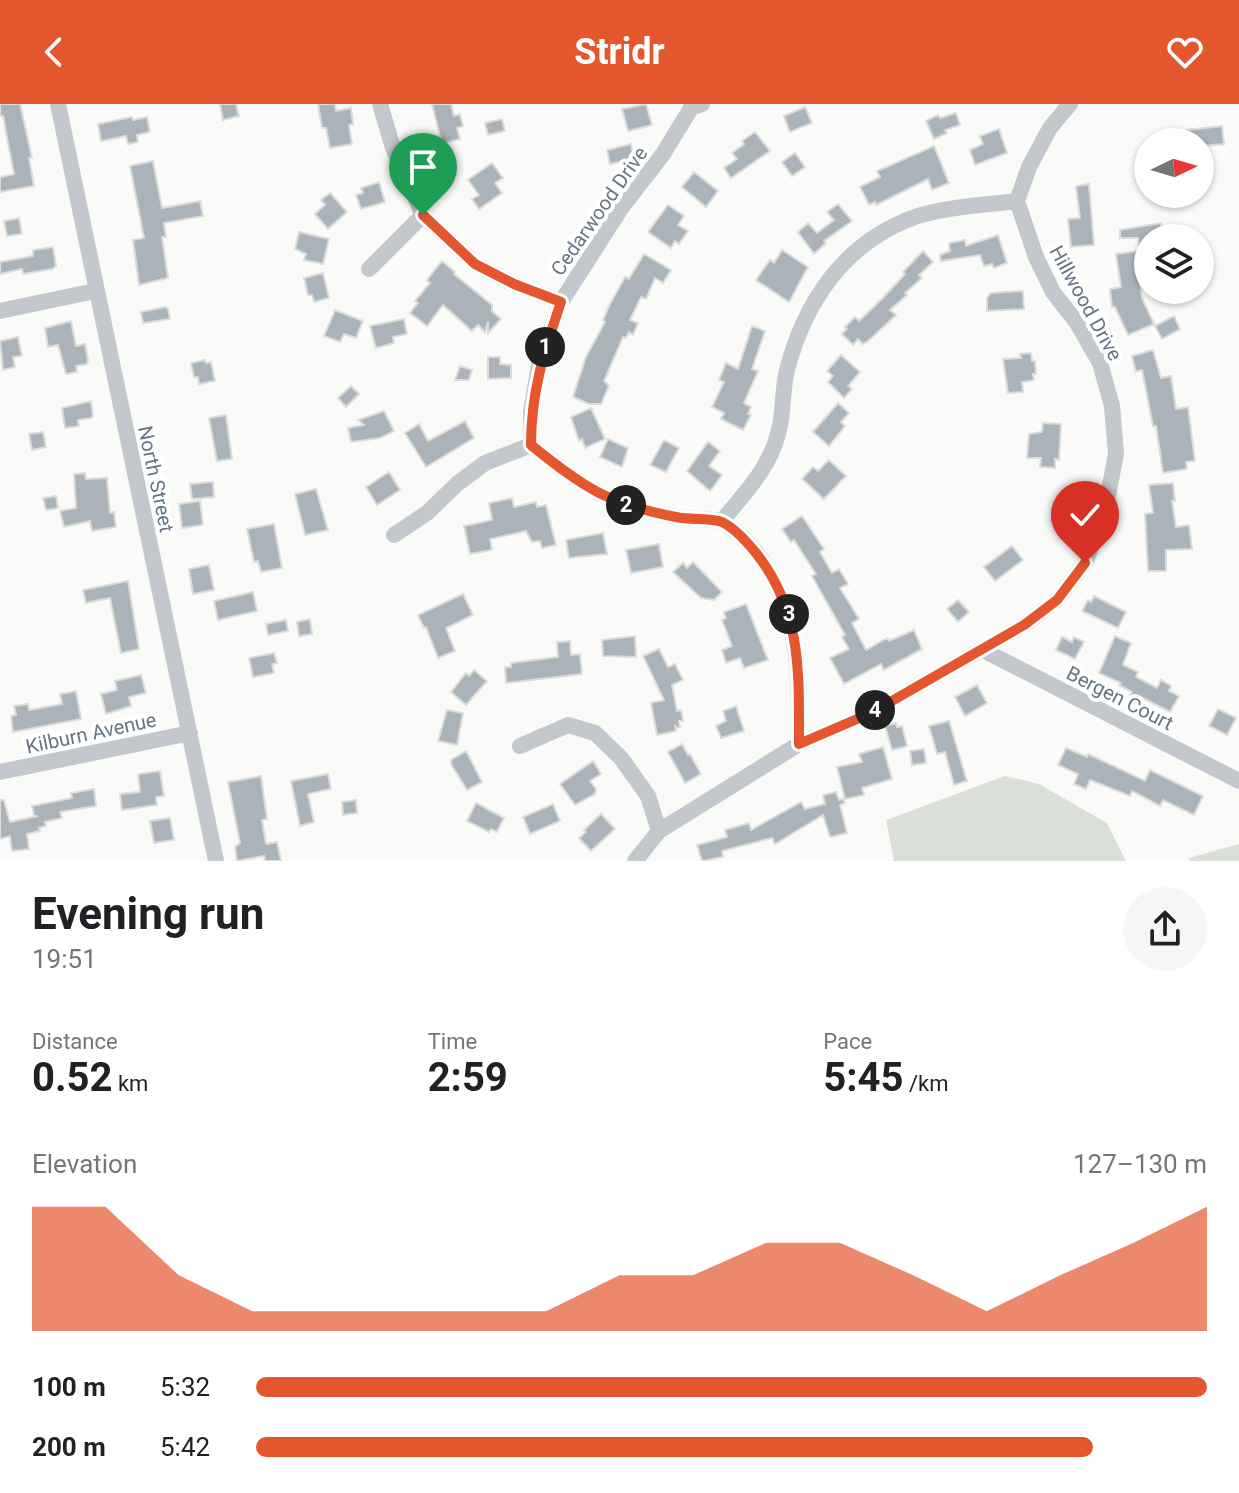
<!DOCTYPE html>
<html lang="en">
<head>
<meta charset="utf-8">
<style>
  :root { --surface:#fff; --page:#f6f6f6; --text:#202124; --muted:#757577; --accent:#e4572e }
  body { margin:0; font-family:Roboto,sans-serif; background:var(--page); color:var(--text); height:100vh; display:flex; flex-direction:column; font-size:30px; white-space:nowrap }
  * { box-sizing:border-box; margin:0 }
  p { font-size:26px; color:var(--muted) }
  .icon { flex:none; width:44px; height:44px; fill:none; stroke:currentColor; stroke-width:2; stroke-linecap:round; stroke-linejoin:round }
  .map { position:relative; height:757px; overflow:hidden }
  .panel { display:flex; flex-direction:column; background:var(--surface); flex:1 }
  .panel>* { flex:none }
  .needle { width:52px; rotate:85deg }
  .controls { position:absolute; left:1134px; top:24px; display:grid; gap:16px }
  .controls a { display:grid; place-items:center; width:80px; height:80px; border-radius:50%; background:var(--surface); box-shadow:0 2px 6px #0004; font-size:40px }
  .pin { position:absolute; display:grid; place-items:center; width:68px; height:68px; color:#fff; margin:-82px -34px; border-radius:50% 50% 50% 0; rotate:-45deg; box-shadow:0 0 8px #0007 }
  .pin .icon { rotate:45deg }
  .km { position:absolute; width:40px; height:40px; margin:-20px; border-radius:50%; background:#222; color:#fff; font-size:22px; line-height:40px; text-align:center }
  .round { display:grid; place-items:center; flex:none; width:84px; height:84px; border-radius:42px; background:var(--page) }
  .head { display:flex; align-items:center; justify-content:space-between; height:136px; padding:0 32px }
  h1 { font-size:44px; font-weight:700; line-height:60px }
  .stats { display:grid; grid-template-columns:repeat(3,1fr); gap:12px; height:136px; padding:8px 32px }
  .stats div { display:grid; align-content:center }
  .stats b { font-size:40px; font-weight:700 }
  .stats small { font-size:22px; font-weight:400 }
  .stats p { font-size:22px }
  .chart { height:224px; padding:16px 32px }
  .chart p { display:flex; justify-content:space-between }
  .chart svg { width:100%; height:144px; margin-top:8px; fill:var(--accent); opacity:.7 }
  ul { padding:0 32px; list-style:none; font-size:26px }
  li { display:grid; grid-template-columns:128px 96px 1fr; align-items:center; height:60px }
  li i { height:20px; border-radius:10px; background:var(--accent) }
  header { display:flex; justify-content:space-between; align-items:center; height:104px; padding:0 32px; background:var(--accent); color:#fff; font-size:36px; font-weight:700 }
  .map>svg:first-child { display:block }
  .green { fill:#dadfd7 }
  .building { fill:#aab3b9; stroke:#dcdcda; stroke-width:2 }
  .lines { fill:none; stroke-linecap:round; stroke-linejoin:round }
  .minor { stroke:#c3c8cc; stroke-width:16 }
  .route-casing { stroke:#fff; stroke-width:16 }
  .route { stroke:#e4572e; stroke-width:10 }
  .labels { text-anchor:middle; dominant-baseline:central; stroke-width:8; stroke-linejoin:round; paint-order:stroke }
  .street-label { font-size:20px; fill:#657683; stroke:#fff }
</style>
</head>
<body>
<header><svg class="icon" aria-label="back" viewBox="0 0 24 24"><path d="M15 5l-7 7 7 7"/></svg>Stridr<svg class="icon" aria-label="heart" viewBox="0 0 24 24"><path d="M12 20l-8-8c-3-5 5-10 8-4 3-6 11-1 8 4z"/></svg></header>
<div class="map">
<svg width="1239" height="757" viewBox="0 0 1239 757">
  <rect width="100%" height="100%" fill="#fafaf8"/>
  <!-- green -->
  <path class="green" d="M1005,672L1039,680L1107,719L1126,757H894L886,716Z
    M1239,740V757H1189V754Z"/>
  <!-- building -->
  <path class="building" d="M0,0H20L32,54H29L34,82L0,88V73L14,70L3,12H0Z
    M220,0H236L239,12L223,16Z
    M318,0H335L336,7L351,4L353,20L349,21L352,40L330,44L326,24H322Z
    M432,0H451L454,12L460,10L463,22L457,24L460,35L442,40Z
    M646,0L652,21L628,27L622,5Z
    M805,3L812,19L790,28L784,12Z
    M956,9L960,21L945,26L947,29L934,35L926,17L938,11L940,14Z
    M132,13L133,16L147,13L150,28L137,31L138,38L128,40L126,32L101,37L98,20Z
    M502,15L505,27L488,31L485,19Z
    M1222,22L1224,40L1200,42V38H1188L1186,26Z
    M999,25L1007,49L975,61L970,46L983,40L980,32Z
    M755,28L770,47L731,74L724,64L737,55L732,49L744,40L742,37Z
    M631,40L634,55L610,60L607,46Z
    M934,42L949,79L932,86L928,75L876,101L875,98L869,101L860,83L880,73L877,67Z
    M795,49L805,63L792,72L782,58Z
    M153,57L162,104L200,97L203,112L164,119L166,133H162L168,174L139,181L133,136L144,134L130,62Z
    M492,59L503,74L495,79L502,89L479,105L472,95L479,91L468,76Z
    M694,68L718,87L706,103L682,83Z
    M379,78L385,98L361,105L356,91L363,89L361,84Z
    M1089,80L1094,141L1071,143L1068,115L1080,114L1076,82Z
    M330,89L347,108L328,125L315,110L325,101L321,96Z
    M838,100L852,117L824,137L826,139L814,150L798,128L808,119L817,129L834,116L827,108Z
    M668,101L684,112L678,121L688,127L679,140L675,137L671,144L648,128Z
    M19,114L22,130L7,132L4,117Z
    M1161,119L1162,134H1148V171L1139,173L1142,194L1154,220L1128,231L1115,203H1112L1110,185L1121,183L1116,150L1139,147L1138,134H1120V126Z
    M299,128L329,135L323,160L304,156L306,150L295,145Z
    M998,131L1007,159L994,164L992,160L984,162L980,151L941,157L940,151L950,147L949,139L965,136L966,142Z
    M53,143L56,162L52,165L23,170L22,165L0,170V158L33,152V146Z
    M782,146L808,163L789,198L756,176L770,156L774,159Z
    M923,147L933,158L919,171L922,174L905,189L907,191L890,206L896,211L867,238L863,240L858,235L853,241L842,230L847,225L845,223L855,213L859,217L883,194L905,170L903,168Z
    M644,150L671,166L663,179L655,174L646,195L641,193L630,216L638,219L633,231L629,228L626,234L623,233L604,277L609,282L601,300H589L573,293L586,253L605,218L603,216L609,202L625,173L629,175Z
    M442,157L455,168L454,170L492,201V207L501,215L488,229V218L485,228L478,221L472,227L443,201L427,222L410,209L418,199L415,197L430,179L427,176Z
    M323,169L329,194L314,198L312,191H308L304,174Z
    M1023,187L1024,205L987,207V194L991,189Z
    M164,203L168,204L170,215L143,219L141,208Z
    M335,206L363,217L356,234L344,230L340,238L324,232Z
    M1174,212L1180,225L1162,235L1155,222Z
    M404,215L407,230L393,233L394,239L376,244L370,222Z
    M71,217L76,242L85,240L88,256L87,260L76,262L77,268L66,270L58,241L48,243L45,224Z
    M752,222L765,227L752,265L758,267L744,299L751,303L748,310L751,311L743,326L721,315L724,309L712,303L724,278L719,276L726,259L738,265Z
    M18,233L22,252L13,253L15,263L3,266L0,237Z
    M1153,246L1161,274L1171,272L1176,305L1188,303L1195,357L1186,358L1187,365L1163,369L1156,322H1153L1142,266L1136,268L1132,252Z
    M1031,249L1032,257H1035L1036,270H1033L1034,276L1022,278L1023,288L1008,289L1003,255L1021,254L1020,250Z
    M841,251L860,268L848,282L852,285L844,294L828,278L833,272L827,267Z
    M488,253H500V260L511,261V274L488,275Z
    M205,256L206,259L211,258L215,277L199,280L198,273H194L191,259Z
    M460,262L472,266L469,276H455Z
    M351,282L359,290L346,303L338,294Z
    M91,297L93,312L91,314L78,316L79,322L65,324L62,304Z
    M838,299L849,309L841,318L845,322L829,342L813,328Z
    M591,304L605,335L585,344L582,335L579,337L571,313Z
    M384,307L394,327L380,334L351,338L348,324L364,321L358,316Z
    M226,311L232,355L217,357L209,314Z
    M465,317L474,334L426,363L405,329L419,320L428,337Z
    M1043,319L1061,320L1059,356L1055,355V364L1040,363L1041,354H1027L1029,330L1042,328Z
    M43,328L46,343L32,346L29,330Z
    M608,335L628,344L622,363L600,353Z
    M664,336L679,344L666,368L650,361Z
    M708,338L720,347L709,362L722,371L710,387L687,367Z
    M829,356L846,372L824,395L802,375L813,363L818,367Z
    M389,368L400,386L377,401L366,383Z
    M85,369L86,375L107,374L110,409L114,408L116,423L92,427L90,417L64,423L60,407L76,404L74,370Z
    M213,378L214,393L192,395L190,380Z
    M1173,379L1175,397H1172L1176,423L1189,421L1192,445L1166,446V467H1148L1145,410L1153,409L1149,381Z
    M316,385L328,426L305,431L295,390Z
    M56,392L58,404L46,406L43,394Z
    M512,394L514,403L536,398L537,403L546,401L556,441L542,444L540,437L532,438L526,427L490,435L492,446L470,450L464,422L492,416L489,399Z
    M200,397L203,421L182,424L179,400Z
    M1056,401L1079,413L1075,424L1051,416Z
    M802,412L824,445L820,448L832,469L839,465L848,480L840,484L859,515L852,519L866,546L887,534L889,537L914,526L922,545L884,566L881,560L844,580L830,554L849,545L842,533L845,531L812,472L816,470L794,436L791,438L782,425Z
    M274,420L282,464L261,468L258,457L254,458L247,425Z
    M603,429L607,450L569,454L566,436Z
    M659,440L663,463L631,469L626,446Z
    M1012,442L1023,456L995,477L984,463Z
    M693,458L722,488L714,496L701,494L673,468L683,459L687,464Z
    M209,461L214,486L193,490L189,465Z
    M128,477L139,545L121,549L110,494L86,499L83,486Z
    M253,488L257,507L218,516L214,497Z
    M463,490L473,511L446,524L455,547L438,554L426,523L424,524L418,511Z
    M1094,492L1126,508L1118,524L1082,507L1088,496L1091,498Z
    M958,496L969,508L958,518L947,505Z
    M746,500L768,556L744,564L740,554L726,559L722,546L732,542L722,516L726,514L724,508Z
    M310,515L312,530L299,532L297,518Z
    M286,516L288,527L268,531L266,520Z
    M635,532L636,553L603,552L602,536Z
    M1115,532L1131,539L1123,561L1138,568L1136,573L1157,584L1161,576L1171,582L1169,587L1179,592L1170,608L1143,594L1141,599L1129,594L1132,588L1119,581L1121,579L1099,569Z
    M1062,533L1072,538L1074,533L1084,538L1075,555L1056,546Z
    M570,537L571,551L580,550L582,570L506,579L505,563H511V559L558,553L557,538Z
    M659,545L668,563L675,560L683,576L672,581L677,607L681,606L683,617H679L680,623L676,624L675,621L676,627L657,631L651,599L664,596L643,552Z
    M274,549L277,559L272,560L274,569L253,573L249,554Z
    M474,566L487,577L466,601L451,588L466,569L469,572Z
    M141,571L146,589L129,593L131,602L106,610L101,590L117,586L115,577Z
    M977,581L987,599L965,612L955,593Z
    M76,587L81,615L13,628L11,612L16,611L14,602L28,600L29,606L62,600L60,590Z
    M736,602L744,627L721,634L716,622L726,617L723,607Z
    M1218,605L1236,614L1227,631L1209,622Z
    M447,606L463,609L457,641L438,637Z
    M949,617L967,677L954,681L945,648L937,650L929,622Z
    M896,619L897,623L902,622L907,642L892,646L885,622Z
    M682,640L688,651L690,650L701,670L685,679L668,648Z
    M883,643L892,675L862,684L864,691L845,695L837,663L862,658L859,650Z
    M1066,644L1087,653L1088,650L1145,677L1150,666L1203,692L1194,711L1163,696L1160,702L1132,687L1130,692L1090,676L1086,685L1074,680L1078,670L1058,661Z
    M924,645L926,659L912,661L910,647Z
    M466,647L482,678L467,686L451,660V656Z
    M593,657L601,670L590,677L596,685L595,690L575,701L560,680Z
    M160,667L164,692L156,693L157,701L122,706L120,690L140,688L138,670Z
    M328,670L331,685L308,690L314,718L300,722L291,677Z
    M261,672L267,715L262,716L266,740L277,738L281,757H265L264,752L237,757L235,743L240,739L228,678Z
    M94,685L96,702L60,708L62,714L45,718L46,722L39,724L40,727L27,730L29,745L12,747L10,732L0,735V696H4L10,718L38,712H34L32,702L72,694L71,689Z
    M836,688L839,696L843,695L845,699L840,701L847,729L830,733L823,711L775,740L772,734L722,747L723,753L702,757L697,741L727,733L725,726L749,719L751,726L801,698L805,705L825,700L823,691Z
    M356,696L357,709L343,711L342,698Z
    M476,699L504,714L497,728L491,725L489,728L467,717Z
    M553,700L560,717L530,730L523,713Z
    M601,710L615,725L591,747L579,734L586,728L584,726Z
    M170,714L174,736L154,739L150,717Z"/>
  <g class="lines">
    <!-- minor -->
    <path class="minor" d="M58,0L216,757
      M380,0L393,44L423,111L475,160L514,180L561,198
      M369,165L423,111
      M0,207L95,187
      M531,341C584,384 608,400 676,413C690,416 705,414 719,417C732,421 747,438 756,448C801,507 799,569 799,640
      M531,341V308L539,261L561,198L622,103L663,50L691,4L702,0
      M721,418C744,390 771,363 779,326C784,306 782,285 787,266C805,197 845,138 915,113C944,103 986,101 1017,97
      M394,431L427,409L457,380L485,359L531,341
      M983,546L1239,677
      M520,642L568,621L595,629L621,654L648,692L659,727
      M0,668L190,629
      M635,757L659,727L799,640L871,609L1024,521L1057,496L1085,459L1105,407L1116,350L1112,302L1100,259L1077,219L1053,188L1036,153L1017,97L1029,63L1050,24L1070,0"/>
  </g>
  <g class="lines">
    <!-- route casing -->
    <g class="route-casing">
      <path id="route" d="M423,111L475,160L514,180L561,198C544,248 531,288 531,341C584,384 608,400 676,413C690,416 705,414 719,417C732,421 747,438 756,449C802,507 799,569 799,640L871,609L1024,521L1057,496L1085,459"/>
    </g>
    <!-- route -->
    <use href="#route" class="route"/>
  </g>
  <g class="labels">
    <!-- street labels -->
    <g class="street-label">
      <text transform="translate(599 107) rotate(-55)">Cedarwood Drive</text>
      <text transform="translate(1086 199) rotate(61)">Hillwood Drive</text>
      <text transform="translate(156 375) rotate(78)">North Street</text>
      <text transform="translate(1120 594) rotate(27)">Bergen Court</text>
      <text transform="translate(91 629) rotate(-12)">Kilburn Avenue</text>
    </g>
  </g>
</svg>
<div class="controls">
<a><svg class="needle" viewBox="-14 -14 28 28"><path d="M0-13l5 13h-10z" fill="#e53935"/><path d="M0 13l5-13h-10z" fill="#757577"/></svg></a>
<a><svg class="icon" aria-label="layers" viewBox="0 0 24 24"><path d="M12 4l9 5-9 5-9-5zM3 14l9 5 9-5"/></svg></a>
</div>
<div class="pin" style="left:423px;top:111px;background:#1e9e55"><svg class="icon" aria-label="arrive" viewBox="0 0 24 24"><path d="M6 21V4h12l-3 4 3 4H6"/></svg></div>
<div class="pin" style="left:1085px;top:459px;background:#d93025"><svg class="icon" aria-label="check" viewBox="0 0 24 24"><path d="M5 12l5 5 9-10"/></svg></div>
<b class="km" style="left:545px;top:243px">1</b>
<b class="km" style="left:626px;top:401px">2</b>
<b class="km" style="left:789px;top:510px">3</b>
<b class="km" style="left:875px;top:606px">4</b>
</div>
<section class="panel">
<div class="head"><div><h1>Evening run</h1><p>19:51</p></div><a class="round"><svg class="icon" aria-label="share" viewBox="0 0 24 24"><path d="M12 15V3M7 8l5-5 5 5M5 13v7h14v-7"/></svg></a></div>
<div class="stats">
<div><p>Distance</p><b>0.52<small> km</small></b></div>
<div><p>Time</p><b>2:59</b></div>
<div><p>Pace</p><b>5:45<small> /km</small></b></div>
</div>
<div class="chart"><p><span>Elevation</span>127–130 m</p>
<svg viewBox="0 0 160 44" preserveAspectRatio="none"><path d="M0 44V6L10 6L20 27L30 38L40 38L50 38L60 38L70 38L80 27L90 27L100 17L110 17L120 27L130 38L140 27L150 17L160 6V44z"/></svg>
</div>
<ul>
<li><b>100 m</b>5:32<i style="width:100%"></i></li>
<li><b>200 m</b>5:42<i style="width:88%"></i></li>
</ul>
</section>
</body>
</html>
